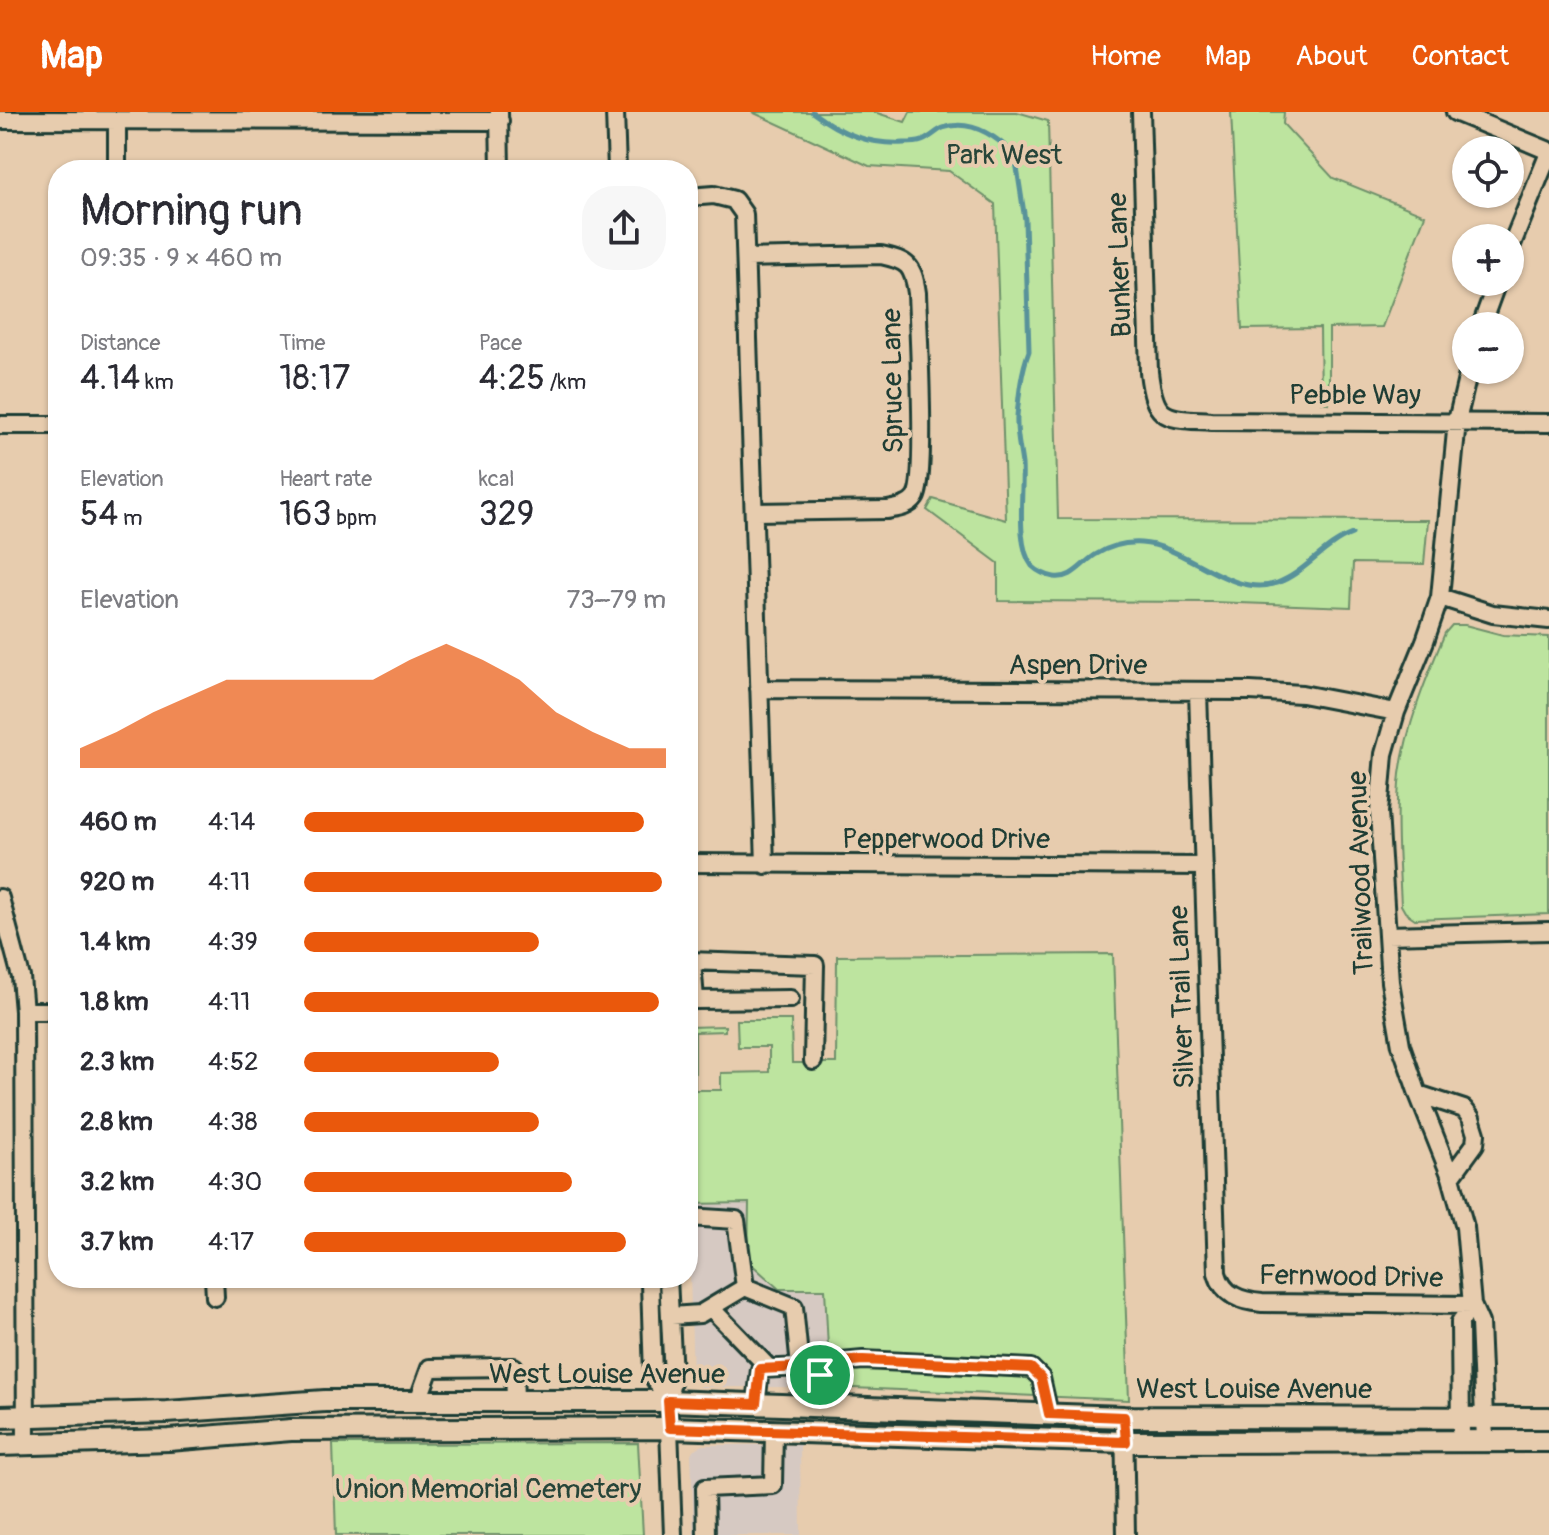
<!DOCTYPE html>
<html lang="en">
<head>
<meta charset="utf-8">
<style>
  :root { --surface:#fff; --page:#f7f7f7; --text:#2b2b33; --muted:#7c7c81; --accent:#ea580c }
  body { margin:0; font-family:Pangolin,sans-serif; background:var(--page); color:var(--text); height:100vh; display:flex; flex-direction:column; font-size:30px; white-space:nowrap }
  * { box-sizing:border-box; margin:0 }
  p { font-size:26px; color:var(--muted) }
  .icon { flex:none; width:44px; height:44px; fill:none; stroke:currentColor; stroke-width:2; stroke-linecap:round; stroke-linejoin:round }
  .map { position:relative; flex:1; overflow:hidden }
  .drawer { position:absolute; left:48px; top:48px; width:650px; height:1128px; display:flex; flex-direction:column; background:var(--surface); border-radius:32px; box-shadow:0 2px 6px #0004 }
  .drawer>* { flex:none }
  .controls { position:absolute; left:1452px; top:24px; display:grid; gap:16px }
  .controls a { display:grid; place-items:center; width:72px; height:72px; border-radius:50%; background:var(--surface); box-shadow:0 2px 6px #0004; font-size:40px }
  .pin { position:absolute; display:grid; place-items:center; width:68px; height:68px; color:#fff; margin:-34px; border:4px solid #fff; border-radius:50%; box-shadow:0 2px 8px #0007 }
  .round { display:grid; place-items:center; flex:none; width:84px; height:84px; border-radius:32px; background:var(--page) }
  .summary { display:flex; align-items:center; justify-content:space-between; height:136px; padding:0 32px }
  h1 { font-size:44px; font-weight:600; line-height:60px }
  .figures { display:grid; grid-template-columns:repeat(3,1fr); gap:12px; height:136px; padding:8px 32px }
  .figures div { display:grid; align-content:center }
  .figures b { font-size:34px; font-weight:600 }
  .figures small { font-size:22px; font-weight:400 }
  .figures p { font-size:22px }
  .chart { height:224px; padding:16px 32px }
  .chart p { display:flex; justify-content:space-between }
  .chart svg { width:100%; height:144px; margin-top:8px; fill:var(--accent); opacity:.7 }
  ul { padding:0 32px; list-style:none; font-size:26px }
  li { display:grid; grid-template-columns:128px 96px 1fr; align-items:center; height:60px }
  li i { height:20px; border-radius:10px; background:var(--accent) }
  header { display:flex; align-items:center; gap:48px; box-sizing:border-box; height:112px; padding:0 40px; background:var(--accent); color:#fff }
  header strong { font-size:38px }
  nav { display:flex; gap:44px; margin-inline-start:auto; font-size:28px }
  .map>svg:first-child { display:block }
  .built { fill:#d6c9c2 }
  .green { fill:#bde49f; stroke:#6e906a; stroke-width:2 }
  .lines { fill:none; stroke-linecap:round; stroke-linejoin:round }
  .stream { stroke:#59929a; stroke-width:5 }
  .minor-casing { stroke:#1f3d34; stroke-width:22 }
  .major-casing { stroke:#1f3d34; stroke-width:26 }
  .minor { stroke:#e7ccae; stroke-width:16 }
  .major { stroke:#e7ccae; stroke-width:20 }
  .route-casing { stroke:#fff; stroke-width:16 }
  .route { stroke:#ea580c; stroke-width:10 }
  .labels { text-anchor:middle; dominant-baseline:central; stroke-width:8; stroke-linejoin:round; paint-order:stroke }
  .park-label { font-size:28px; fill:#274539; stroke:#e7ccae }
  .street-label { font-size:28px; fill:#1f3d34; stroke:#e7ccae }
</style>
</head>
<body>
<header>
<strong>Map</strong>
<nav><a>Home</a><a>Map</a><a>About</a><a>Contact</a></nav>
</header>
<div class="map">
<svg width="1549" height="1423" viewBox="0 0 1549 1423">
  <rect width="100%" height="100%" fill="#e7ccae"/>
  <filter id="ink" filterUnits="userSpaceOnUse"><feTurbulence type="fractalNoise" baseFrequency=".0125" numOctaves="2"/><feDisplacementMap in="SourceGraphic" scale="16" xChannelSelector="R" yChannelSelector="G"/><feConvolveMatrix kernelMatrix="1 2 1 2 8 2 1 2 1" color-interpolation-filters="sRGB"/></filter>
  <g filter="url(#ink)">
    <!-- built -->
    <path class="built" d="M749,1091L779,1177H825L830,1275H701L693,1266L688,1092Z
      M703,1333H800L801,1423H694L691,1342L693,1338Z"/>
    <!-- green -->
    <path class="green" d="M752,0H874L905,10L910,0H1017L1048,9L1058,407L1428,408L1424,452L1353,451L1351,495L1211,490L998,489V451L927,398L933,387L1006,408L995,92L949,59L869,54Z
      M1231,0H1284L1283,12L1333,66L1425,103L1382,215L1329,216V291L1321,290L1320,216L1242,217Z
      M1452,513H1465L1503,523L1549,525V802L1415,807L1405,800L1401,793C1399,750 1395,705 1400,662C1407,612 1426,567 1445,521Z
      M1113,842L1129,1288L830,1275L825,1177H779L748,1149L749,1091L688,1092V915L725,914V919L695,920V978H721V961L769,960V935H738L737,908H791L792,951H836L837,844Z
      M638,1331L643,1423H336L333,1332Z"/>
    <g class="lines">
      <!-- stream -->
      <path class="stream" d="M812,0C840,21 868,33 904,31C909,31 917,31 922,29C930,26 936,19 943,16C971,6 997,25 1015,43L1025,108L1029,239C1021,260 1019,283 1017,304C1016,322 1020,336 1022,352C1024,379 1015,432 1032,454C1037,459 1047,464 1054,465C1072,468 1081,452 1095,443C1108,435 1125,430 1141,431C1186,433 1231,487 1277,471C1305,461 1323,433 1352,422"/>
      <!-- minor casing -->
      <g class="minor-casing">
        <path id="minor" d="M499,0L500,58
          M615,0L617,58
          M1141,0L1149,260C1155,310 1165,306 1211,309L1549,311
          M1455,0L1549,39
          M0,8L500,9
          M117,58V9
          M688,85L714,83L734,88L744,102L765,753
          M1510,137L1549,41
          M746,146L881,143C908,149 913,153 917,181C918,212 927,370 915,386C909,395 897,396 887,398L755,400
          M1481,214L1497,170
          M1469,258L1457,309L1440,485L1425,529L1396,600L1384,642L1379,700L1390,870L1401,933L1418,982L1451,1065L1465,1115L1472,1193L1480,1211L1485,1328
          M0,313H58
          M1440,485L1493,502L1549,508
          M759,577L1250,579L1302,582L1396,600
          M1198,580L1217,1161C1223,1183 1240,1189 1262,1191L1472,1193
          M688,751L1204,754
          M0,786L21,865L24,899L26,1333
          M1387,823L1549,819
          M688,849L815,853L813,949
          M692,849L695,888L790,887
          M24,899H58
          M1418,982L1464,997L1471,1006L1476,1022L1475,1032L1451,1065
          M688,1105L736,1108L745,1175L794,1195L800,1255L760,1257L756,1292
          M214,1166L215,1185
          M654,1166L650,1171L653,1264L668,1289
          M668,1166L673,1264L668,1289L673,1423
          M711,1196L769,1256
          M671,1204L700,1202L745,1175
          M820,1263L841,1250L863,1248L1031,1256L1041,1266L1049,1302
          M418,1289L430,1256L514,1255L515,1289
          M1124,1305L1126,1423
          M1461,1328L1460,1210L1472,1193
          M706,1423L705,1376L773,1373L774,1319"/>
      </g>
      <!-- major casing -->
      <g class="major-casing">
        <path id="major" d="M0,1305L167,1300L325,1289H668L1124,1305L1549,1306
          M0,1333L169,1328L291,1318L670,1316L1126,1330L1549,1329"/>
      </g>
      <!-- minor -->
      <use href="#minor" class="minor"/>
      <!-- major -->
      <use href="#major" class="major"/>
    </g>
  </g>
  <g class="lines" filter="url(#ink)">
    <!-- route casing -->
    <g class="route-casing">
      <path id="route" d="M863,1248L1031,1256L1041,1266L1049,1302L1124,1305L1126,1330L670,1316L668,1289L756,1292L760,1257L800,1255L820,1263L841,1250Z"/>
    </g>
    <!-- route -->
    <use href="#route" class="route"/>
  </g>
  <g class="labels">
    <!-- park labels -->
    <g class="park-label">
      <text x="1004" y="43">Park West</text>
      <text x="488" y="1377">Union Memorial Cemetery</text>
    </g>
    <!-- street labels -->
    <g class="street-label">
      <text transform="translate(1120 153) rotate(-92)">Bunker Lane</text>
      <text transform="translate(893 269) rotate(-91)">Spruce Lane</text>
      <text x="1355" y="283">Pebble Way</text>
      <text x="1078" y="553">Aspen Drive</text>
      <text x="946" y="727">Pepperwood Drive</text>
      <text transform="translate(1361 761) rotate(-92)">Trailwood Avenue</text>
      <text transform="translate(1182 885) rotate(-92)">Silver Trail Lane</text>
      <text transform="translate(1351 1165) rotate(1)">Fernwood Drive</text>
      <text x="607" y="1262">West Louise Avenue</text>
      <text x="1254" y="1277">West Louise Avenue</text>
    </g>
  </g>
</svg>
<div class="controls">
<a><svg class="icon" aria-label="locate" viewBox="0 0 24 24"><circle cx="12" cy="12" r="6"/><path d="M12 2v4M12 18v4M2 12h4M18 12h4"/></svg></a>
<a>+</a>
<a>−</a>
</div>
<div class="pin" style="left:820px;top:1263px;background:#1e9e55"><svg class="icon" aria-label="arrive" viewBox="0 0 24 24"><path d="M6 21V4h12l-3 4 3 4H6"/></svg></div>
<section class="drawer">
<div class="summary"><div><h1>Morning run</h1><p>09:35 · 9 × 460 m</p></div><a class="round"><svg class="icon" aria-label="share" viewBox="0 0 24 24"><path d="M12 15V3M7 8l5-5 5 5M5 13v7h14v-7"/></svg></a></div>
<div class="figures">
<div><p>Distance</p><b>4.14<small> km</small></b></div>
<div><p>Time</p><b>18:17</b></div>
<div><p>Pace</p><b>4:25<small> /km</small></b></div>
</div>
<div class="figures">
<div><p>Elevation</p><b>54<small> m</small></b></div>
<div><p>Heart rate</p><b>163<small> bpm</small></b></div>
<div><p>kcal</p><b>329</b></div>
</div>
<div class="chart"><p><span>Elevation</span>73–79 m</p>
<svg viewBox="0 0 160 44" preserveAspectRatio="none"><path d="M0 44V38L10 33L20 27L30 22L40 17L50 17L60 17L70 17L80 17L90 11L100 6L110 11L120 17L130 27L140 33L150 38L160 38V44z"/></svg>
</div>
<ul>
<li><b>460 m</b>4:14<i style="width:94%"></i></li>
<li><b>920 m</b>4:11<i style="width:99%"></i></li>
<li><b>1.4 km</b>4:39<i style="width:65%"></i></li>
<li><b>1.8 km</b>4:11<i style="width:98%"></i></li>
<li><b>2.3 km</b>4:52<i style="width:54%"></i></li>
<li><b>2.8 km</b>4:38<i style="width:65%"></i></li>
<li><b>3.2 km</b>4:30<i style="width:74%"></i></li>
<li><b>3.7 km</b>4:17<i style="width:89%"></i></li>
</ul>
</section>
</div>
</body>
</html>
